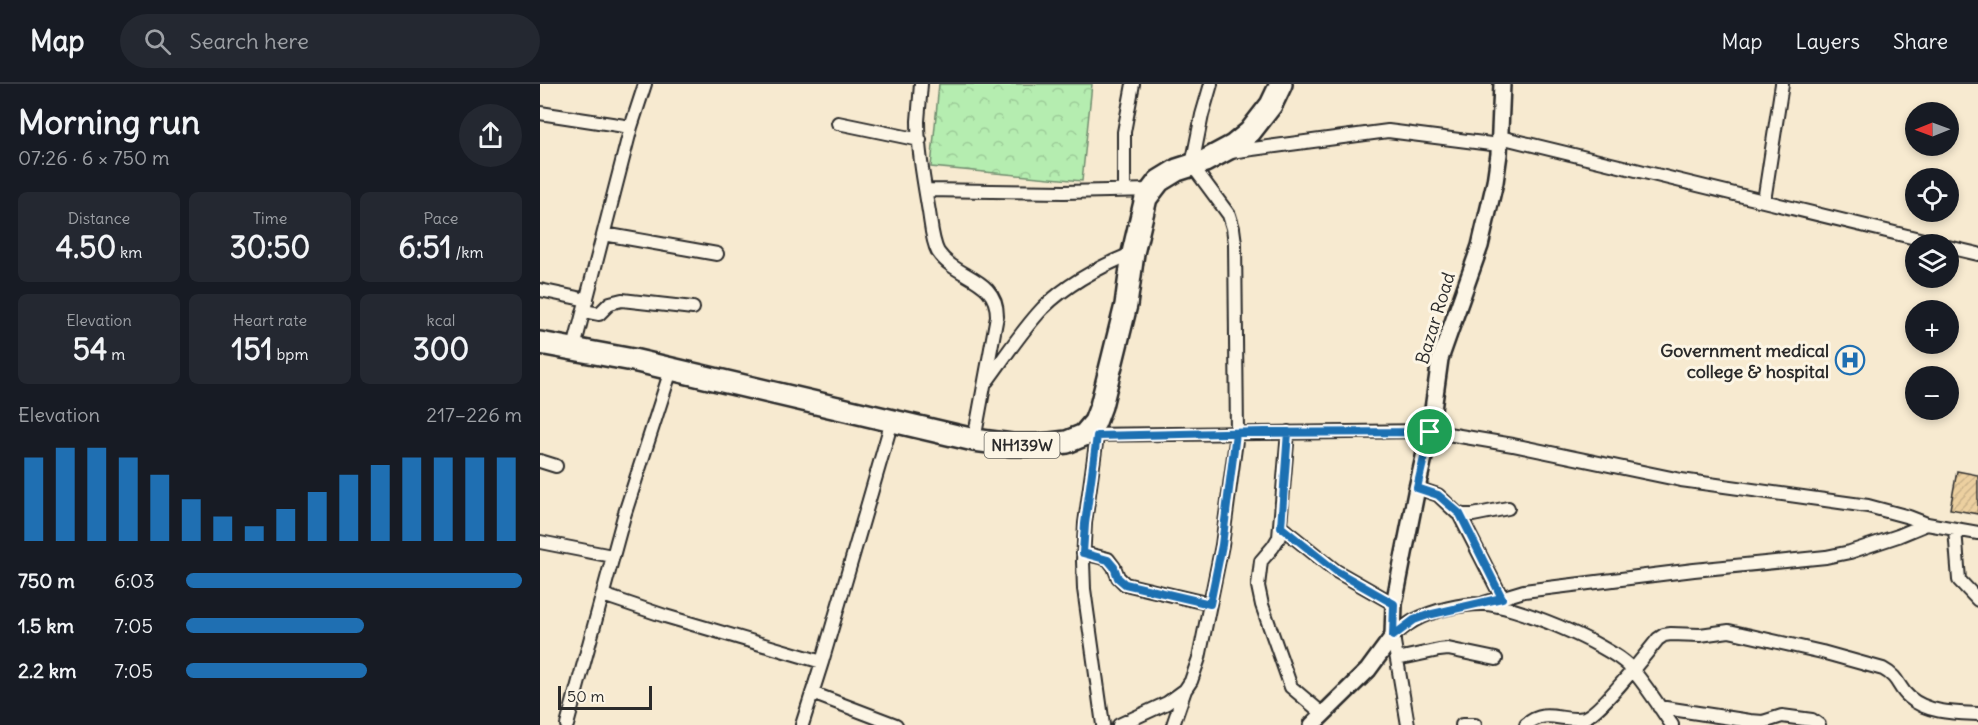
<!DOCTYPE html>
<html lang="en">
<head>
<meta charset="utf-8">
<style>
  :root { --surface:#171b24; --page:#242831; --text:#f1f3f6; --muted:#9ea1a6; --line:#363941; --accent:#1f6fb2 }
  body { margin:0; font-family:Delius,sans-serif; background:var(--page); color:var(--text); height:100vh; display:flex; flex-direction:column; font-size:22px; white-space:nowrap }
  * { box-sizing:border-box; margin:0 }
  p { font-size:20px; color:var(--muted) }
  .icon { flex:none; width:33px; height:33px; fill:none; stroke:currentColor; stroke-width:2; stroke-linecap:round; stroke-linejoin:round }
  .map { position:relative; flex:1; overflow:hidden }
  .side { display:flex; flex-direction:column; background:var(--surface); width:540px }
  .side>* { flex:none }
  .needle { width:39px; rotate:269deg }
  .controls { position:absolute; left:1365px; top:18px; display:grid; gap:12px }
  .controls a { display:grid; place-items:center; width:54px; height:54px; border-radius:50%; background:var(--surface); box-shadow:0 3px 9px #0003; font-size:30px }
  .scale { position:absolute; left:18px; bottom:15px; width:94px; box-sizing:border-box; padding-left:6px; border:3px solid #2b2b2b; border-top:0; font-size:16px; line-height:21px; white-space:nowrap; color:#2b2b2b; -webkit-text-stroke:4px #fcf5e5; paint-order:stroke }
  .pin { position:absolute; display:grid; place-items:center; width:51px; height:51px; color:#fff; margin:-26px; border:3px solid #fff; border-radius:50%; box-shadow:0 2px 6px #0007 }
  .round { display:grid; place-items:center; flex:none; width:63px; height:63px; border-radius:32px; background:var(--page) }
  .head { display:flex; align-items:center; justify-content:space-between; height:102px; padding:0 18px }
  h1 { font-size:33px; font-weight:700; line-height:45px }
  .metrics { display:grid; grid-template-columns:repeat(3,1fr); gap:9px; height:102px; padding:6px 18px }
  .metrics div { display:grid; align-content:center; border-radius:9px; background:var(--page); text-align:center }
  .metrics b { font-size:30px; font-weight:700 }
  .metrics small { font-size:16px; font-weight:400 }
  .metrics p { font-size:16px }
  .chart { height:168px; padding:12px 18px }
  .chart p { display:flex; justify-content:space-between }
  .chart svg { width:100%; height:108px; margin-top:6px; stroke:var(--accent); stroke-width:6 }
  ul { padding:0 18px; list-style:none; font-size:20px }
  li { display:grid; grid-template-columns:96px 72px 1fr; align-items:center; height:45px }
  li i { height:15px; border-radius:8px; background:var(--accent) }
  header { display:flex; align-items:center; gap:36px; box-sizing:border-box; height:84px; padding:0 30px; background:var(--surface); border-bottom:2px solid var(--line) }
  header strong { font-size:28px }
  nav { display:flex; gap:33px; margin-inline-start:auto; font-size:21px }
  .search { width:420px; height:54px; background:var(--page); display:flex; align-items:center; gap:15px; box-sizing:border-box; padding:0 21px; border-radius:33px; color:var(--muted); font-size:22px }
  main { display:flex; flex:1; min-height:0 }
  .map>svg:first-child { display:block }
  .park { fill:url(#park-crowns); stroke:#708c6e; stroke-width:1.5 }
  .building { fill:url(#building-hatch); stroke:#2b2b2b; stroke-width:1.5 }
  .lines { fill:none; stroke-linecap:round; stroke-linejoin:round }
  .minor-casing { stroke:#2b2b2b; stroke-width:16 }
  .tertiary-casing { stroke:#2b2b2b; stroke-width:20 }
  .trunk-casing { stroke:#2b2b2b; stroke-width:26 }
  .minor { stroke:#fcf5e5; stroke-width:12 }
  .tertiary { stroke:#fcf5e5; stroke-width:15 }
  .trunk { stroke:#fcf5e5; stroke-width:21 }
  .route-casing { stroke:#fff; stroke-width:12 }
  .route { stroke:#1f6fb2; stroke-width:8 }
  .labels { text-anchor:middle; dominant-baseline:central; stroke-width:6; stroke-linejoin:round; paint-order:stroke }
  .shield { fill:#fcf5e5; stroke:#6a6863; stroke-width:1.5 }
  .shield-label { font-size:16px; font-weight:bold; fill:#2b2b2b }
  .street-label { font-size:18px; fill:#2b2b2b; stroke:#fcf5e5 }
  .poi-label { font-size:18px; font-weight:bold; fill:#2b2b2b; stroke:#fcf5e5; text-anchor:end }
</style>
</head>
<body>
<header>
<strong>Map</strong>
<div class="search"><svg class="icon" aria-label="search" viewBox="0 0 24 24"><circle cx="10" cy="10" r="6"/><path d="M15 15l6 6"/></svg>Search here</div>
<nav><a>Map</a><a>Layers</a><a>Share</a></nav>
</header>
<main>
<section class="side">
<div class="head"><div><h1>Morning run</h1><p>07:26 · 6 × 750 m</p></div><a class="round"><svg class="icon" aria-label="share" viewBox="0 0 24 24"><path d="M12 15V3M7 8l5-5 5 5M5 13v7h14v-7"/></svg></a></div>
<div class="metrics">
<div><p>Distance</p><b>4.50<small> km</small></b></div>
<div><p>Time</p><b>30:50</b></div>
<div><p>Pace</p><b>6:51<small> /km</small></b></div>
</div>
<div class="metrics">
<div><p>Elevation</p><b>54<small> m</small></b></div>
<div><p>Heart rate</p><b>151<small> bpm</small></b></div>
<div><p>kcal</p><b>300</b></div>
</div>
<div class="chart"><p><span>Elevation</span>217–226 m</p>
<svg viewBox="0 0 160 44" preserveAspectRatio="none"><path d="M5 44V10M15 44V6M25 44V6M35 44V10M45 44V17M55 44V27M65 44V34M75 44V38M85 44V31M95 44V24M105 44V17M115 44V13M125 44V10M135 44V10M145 44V10M155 44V10"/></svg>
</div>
<ul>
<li><b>750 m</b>6:03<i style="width:100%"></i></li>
<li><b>1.5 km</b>7:05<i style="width:53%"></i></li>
<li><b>2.2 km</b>7:05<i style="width:54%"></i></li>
</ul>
</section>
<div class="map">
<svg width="1438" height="641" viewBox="0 0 1438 641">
  <defs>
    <pattern id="park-crowns" width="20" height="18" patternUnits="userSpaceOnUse" patternTransform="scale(1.5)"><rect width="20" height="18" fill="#b5edb0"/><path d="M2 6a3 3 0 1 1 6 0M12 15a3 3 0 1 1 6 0" fill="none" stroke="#9ccb98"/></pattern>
    <pattern id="building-hatch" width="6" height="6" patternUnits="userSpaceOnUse" patternTransform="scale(1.5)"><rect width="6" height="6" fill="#ecd0a0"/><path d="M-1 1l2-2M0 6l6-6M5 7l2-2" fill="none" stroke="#cbb38a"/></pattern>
  </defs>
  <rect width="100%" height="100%" fill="#f7ead0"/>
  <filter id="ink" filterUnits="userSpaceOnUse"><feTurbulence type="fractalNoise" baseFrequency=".0167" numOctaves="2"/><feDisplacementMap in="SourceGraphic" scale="12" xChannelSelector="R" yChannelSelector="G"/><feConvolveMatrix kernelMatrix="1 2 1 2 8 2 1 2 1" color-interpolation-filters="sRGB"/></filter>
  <g filter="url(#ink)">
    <!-- park -->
    <path class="park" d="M399,0H552L542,97L391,83Z"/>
    <!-- building -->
    <path class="building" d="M1417,387L1438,391V430L1410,425Z"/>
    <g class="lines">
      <!-- minor casing -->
      <g class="minor-casing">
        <path id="minor" d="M381,0C380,12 379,24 378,37C378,67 384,98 389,128C391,140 392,157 398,168C416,195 457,193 457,232L434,356
          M0,29L91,43
          M298,39L380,56
          M960,53L1400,160
          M690,68L848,47L959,61
          M386,106L524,108L613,106
          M584,106V48L593,0
          M1224,117L1242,0
          M64,150L177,170
          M1408,163L1438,170
          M0,206L47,216
          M44,227L59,230L70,219L82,216L153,224
          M34,264L91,43L105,0
          M447,297C465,273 482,246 503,224C528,199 561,182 593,169
          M748,348L739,453L733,463L721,477L718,502L722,521L751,603L783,630
          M544,351L890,347L973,361L1141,396L1328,422L1369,433L1387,440L1438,449
          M557,352L545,439L543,477L544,505L563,641
          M0,377L16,382
          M877,404L898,411L917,429L923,431H933L968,424
          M919,430L962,514
          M741,443L796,487L854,520
          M1415,445L1419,496L1438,516
          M0,458L72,472
          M543,469L568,475L574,483L578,493L585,500L670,520
          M63,511L125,532L282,578
          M944,519L984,507L1154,486L1286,473L1310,468L1358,452L1387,440
          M857,575L899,566L908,565L956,575
          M272,609L356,641
          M1119,623L1210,637L1223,638L1242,632L1272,636L1279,641
          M27,641L84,432L131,286
          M262,641L282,578L352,337
          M579,641L627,619L645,606L651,597L659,574L682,461L697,349L695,159L693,144L689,131L652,81L662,31L671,0
          M633,641L645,606
          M868,641L853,552C860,547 867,540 875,536C894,526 921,520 942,520C971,519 1068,560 1089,582C1105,599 1118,621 1132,641
          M922,641H935
          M986,641C1006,623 1022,639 1044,634C1059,630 1106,570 1118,555L1124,551L1131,550L1160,551L1189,547L1282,568L1343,585C1360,594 1357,603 1369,613C1387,629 1415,629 1438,630"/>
      </g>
      <!-- tertiary casing -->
      <g class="tertiary-casing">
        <path id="tertiary" d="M772,641L828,586L853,552L854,520L877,404L890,347L900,275L940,162L955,98L959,70L962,0"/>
      </g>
      <!-- trunk casing -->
      <g class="trunk-casing">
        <path id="trunk" d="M0,259L93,276L434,356L472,361H502L527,358L544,351L555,338L561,322L586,221L593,169L606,114L619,97L637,86L665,77L693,62L710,48L731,21L741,0"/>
      </g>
      <!-- minor -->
      <use href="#minor" class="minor"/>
      <!-- tertiary -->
      <use href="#tertiary" class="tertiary"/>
      <!-- trunk -->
      <use href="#trunk" class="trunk"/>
    </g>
  </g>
  <g class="lines" filter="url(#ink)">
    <!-- route casing -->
    <g class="route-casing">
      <path id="route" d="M890,348L696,349L682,461L670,520L585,500L578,494L574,483L568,476L543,469L545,440L557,352L725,348H748L741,443L796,487L854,520L853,552L874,536L888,531L962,514L920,430L898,411L877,404L890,348"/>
    </g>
    <!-- route -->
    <use href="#route" class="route"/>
  </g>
  <!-- icons -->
  <defs>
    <g id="hospital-ring" transform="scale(1.5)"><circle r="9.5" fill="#fcf5e5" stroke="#1f6fb2" stroke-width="1.5"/><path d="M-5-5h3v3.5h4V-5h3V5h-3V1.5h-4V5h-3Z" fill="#1f6fb2"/></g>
  </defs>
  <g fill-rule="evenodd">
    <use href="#hospital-ring" x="1310" y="276"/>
  </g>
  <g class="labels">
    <!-- shield labels -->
    <rect class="shield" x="444.5" y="348" width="75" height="26" rx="4.5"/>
    <g class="shield-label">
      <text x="482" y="361">NH139W</text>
    </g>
    <!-- street labels -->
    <g class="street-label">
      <text transform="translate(895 234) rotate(-73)">Bazar Road</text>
    </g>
    <!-- poi labels -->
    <g class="poi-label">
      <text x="1289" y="266">Government medical<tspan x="1289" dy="21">college &amp; hospital</tspan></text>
    </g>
  </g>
</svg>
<div class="controls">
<a><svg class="needle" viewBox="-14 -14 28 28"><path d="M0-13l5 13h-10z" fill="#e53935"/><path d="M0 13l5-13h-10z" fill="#9ea1a6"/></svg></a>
<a><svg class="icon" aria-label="locate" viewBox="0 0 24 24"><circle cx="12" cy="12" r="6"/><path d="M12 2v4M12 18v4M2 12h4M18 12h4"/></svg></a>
<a><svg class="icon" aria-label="layers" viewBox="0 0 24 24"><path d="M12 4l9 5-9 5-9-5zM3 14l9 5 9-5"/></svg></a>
<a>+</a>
<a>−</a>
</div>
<div class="scale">50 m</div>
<div class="pin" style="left:890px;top:348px;background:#1e9e55"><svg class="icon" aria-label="arrive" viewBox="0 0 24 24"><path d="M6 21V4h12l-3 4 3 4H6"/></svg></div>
</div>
</main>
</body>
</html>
